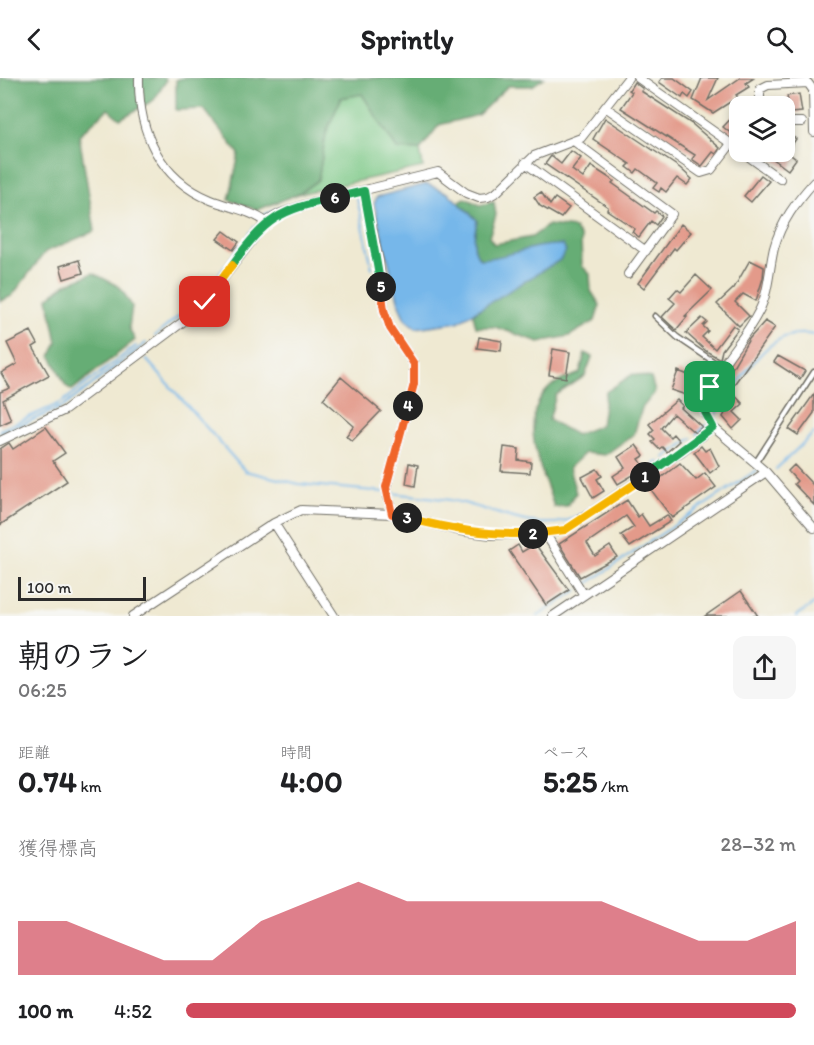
<!DOCTYPE html>
<html lang="ja">
<head>
<meta charset="utf-8">
<style>
  :root { --surface:#fff; --page:#f6f6f6; --text:#202124; --muted:#757577; --accent:#d1495b }
  body { margin:0; font-family:Itim,"Klee One",sans-serif; background:var(--page); color:var(--text); height:100vh; display:flex; flex-direction:column; font-size:22px; white-space:nowrap }
  * { box-sizing:border-box; margin:0 }
  p { font-size:20px; color:var(--muted) }
  .icon { flex:none; width:33px; height:33px; fill:none; stroke:currentColor; stroke-width:2; stroke-linecap:round; stroke-linejoin:round }
  .map { position:relative; height:538px; overflow:hidden }
  .side { display:flex; flex-direction:column; background:var(--surface); flex:1 }
  .side>* { flex:none }
  .buttons { position:absolute; left:729px; top:18px; display:grid; gap:12px }
  .buttons a { display:grid; place-items:center; width:66px; height:66px; border-radius:12px; background:var(--surface); box-shadow:0 3px 9px #0003; font-size:30px }
  .scale { position:absolute; left:18px; bottom:15px; width:128px; box-sizing:border-box; padding-left:6px; border:3px solid #2b2b2b; border-top:0; font-size:16px; line-height:21px; white-space:nowrap; color:#2b2b2b; -webkit-text-stroke:4px #f6f6f2; paint-order:stroke }
  .pin { position:absolute; display:grid; place-items:center; width:51px; height:51px; color:#fff; margin:-26px; border-radius:12px; box-shadow:0 3px 9px #0006 }
  .km { position:absolute; width:30px; height:30px; margin:-15px; border-radius:50%; background:#222; color:#fff; font-size:16px; line-height:30px; text-align:center }
  .round { display:grid; place-items:center; flex:none; width:63px; height:63px; border-radius:12px; background:var(--page) }
  .head { display:flex; align-items:center; justify-content:space-between; height:102px; padding:0 18px }
  h1 { font-size:33px; font-weight:700; line-height:45px }
  .metrics { display:grid; grid-template-columns:repeat(3,1fr); gap:9px; height:102px; padding:6px 18px }
  .metrics div { display:grid; align-content:center }
  .metrics b { font-size:30px; font-weight:700 }
  .metrics small { font-size:16px; font-weight:400 }
  .metrics p { font-size:16px }
  .chart { height:168px; padding:12px 18px }
  .chart p { display:flex; justify-content:space-between }
  .chart svg { width:100%; height:108px; margin-top:6px; fill:var(--accent); opacity:.7 }
  ul { padding:0 18px; list-style:none; font-size:20px }
  li { display:grid; grid-template-columns:96px 72px 1fr; align-items:center; height:45px }
  li i { height:15px; border-radius:8px; background:var(--accent) }
  header { display:flex; justify-content:space-between; align-items:center; height:78px; padding:0 18px; background:var(--surface); font-size:27px; font-weight:700 }
  .map>svg:first-child { display:block }
  .green { fill:#7ec988; stroke:#547a5a; stroke-width:1.5 }
  .forest { fill:#66ad74; stroke:#486c50; stroke-width:1.5 }
  .water { fill:#76b7ea; stroke:#50718a; stroke-width:1.5 }
  .lines { fill:none; stroke-linecap:round; stroke-linejoin:round }
  .stream { stroke:#76b7ea; stroke-width:2 }
  .building { fill:#e39a8a }
  .service-casing { stroke:#706e65; stroke-width:7 }
  .minor-casing { stroke:#706e65; stroke-width:10 }
  .service { stroke:#fff; stroke-width:4 }
  .minor { stroke:#fff; stroke-width:8 }
  .split-1-casing { stroke:#fff; stroke-width:12 }
  .split-2-casing { stroke:#fff; stroke-width:12 }
  .split-3-casing { stroke:#fff; stroke-width:12 }
  .split-4-casing { stroke:#fff; stroke-width:12 }
  .split-5-casing { stroke:#fff; stroke-width:12 }
  .split-6-casing { stroke:#fff; stroke-width:12 }
  .split-7-casing { stroke:#fff; stroke-width:12 }
  .split-8-casing { stroke:#fff; stroke-width:12 }
  .split-1 { stroke:#22a559; stroke-width:8 }
  .split-2 { stroke:#f5b400; stroke-width:8 }
  .split-3 { stroke:#f5b400; stroke-width:8 }
  .split-4 { stroke:#f0652b; stroke-width:8 }
  .split-5 { stroke:#f0652b; stroke-width:8 }
  .split-6 { stroke:#22a559; stroke-width:8 }
  .split-7 { stroke:#22a559; stroke-width:8 }
  .split-8 { stroke:#f5b400; stroke-width:8 }
</style>
</head>
<body>
<header><svg class="icon" aria-label="back" viewBox="0 0 24 24"><path d="M15 5l-7 7 7 7"/></svg>Sprintly<svg class="icon" aria-label="search" viewBox="0 0 24 24"><circle cx="10" cy="10" r="6"/><path d="M15 15l6 6"/></svg></header>
<div class="map">
<svg width="814" height="538" viewBox="0 0 814 538">
  <rect width="100%" height="100%" fill="#f6f6f2"/>
  <filter id="ink" filterUnits="userSpaceOnUse"><feTurbulence type="fractalNoise" baseFrequency=".0167" numOctaves="2"/><feDisplacementMap in="SourceGraphic" scale="12" xChannelSelector="R" yChannelSelector="G"/><feConvolveMatrix kernelMatrix="1 2 1 2 8 2 1 2 1" color-interpolation-filters="sRGB"/></filter>
  <filter id="wash" filterUnits="userSpaceOnUse"><feTurbulence type="fractalNoise" baseFrequency=".008" numOctaves="4" result="noise"/><feDisplacementMap in="SourceGraphic" scale="24" xChannelSelector="R" yChannelSelector="G"/><feGaussianBlur stdDeviation="1.35" result="paint"/><feColorMatrix in="noise" values="0 0 0 0 0 0 0 0 0 0 0 0 0 0 0 0 0 1.4 0 .05"/><feComposite in="paint" operator="in"/></filter>
  <g filter="url(#wash)">
    <rect width="100%" height="100%" fill="#efe9d2"/>
    <!-- green -->
    <path class="green" d="M362,16L397,71L420,72L423,89L298,116L318,102L326,55L341,20Z"/>
    <!-- forest -->
    <path class="forest" d="M0,0H165L166,3L154,22L120,41L108,31L79,57L95,153L45,174L12,218L0,223Z
      M183,0H544L532,8H508L478,37L439,47L420,72L397,71L362,16L341,20L326,55L318,102L298,116L257,132L229,122L239,76L204,31L176,32V2Z
      M465,120L480,127L494,124L496,137L489,159L494,166L532,159L548,147L574,150L581,160L582,188L590,196L591,213L600,227L595,243L569,258L539,264L495,249H476L473,236L498,218L491,181H480C470,170 475,156 477,142L458,124Z
      M93,195L120,209L132,228L129,250L135,262L72,312L66,308L51,278L57,264L48,220L66,206Z
      M585,275L592,279L585,298L556,317L549,342L576,357L601,347L606,314L633,296L651,300L655,314L642,330L634,356L605,377L585,375L569,390L576,415L567,428L554,429C543,393 515,341 550,309C557,303 571,299 580,295Z"/>
    <!-- water -->
    <path class="water" d="M427,106L448,115L477,142C475,156 470,170 480,181C509,180 534,165 563,167L566,173L560,182L458,244L416,250L405,241L400,230L374,126L377,119Z"/>
    <g class="lines">
      <!-- stream -->
      <path class="stream" d="M308,120L353,110
        M357,120L372,190
        M264,137L281,129
        M246,161L254,149
        M213,205L242,165
        M206,213L209,210
        M155,258L203,218
        M146,281L245,393L299,406L384,414
        M730,316C752,287 772,248 814,257
        M715,337L725,323
        M0,352L61,325L136,268
        M0,356L64,328L146,265
        M697,356L707,347
        M664,380L692,360
        M655,386L659,384
        M776,391L814,355
        M390,415C410,417 430,419 450,422C493,429 540,461 582,436
        M582,509L757,392
        M538,538L577,512
        M796,538L814,526"/>
    </g>
    <g id="blocks">
      <!-- building -->
      <path class="building" d="M662,0H674L693,14L689,20L684,16L682,20L659,4Z
        M702,0H718L708,22L740,0H754L746,5L749,9L736,17L738,19L713,35L693,22Z
        M634,4L643,11L641,13L692,46L720,70L716,76L713,74L702,88L692,81L695,77L621,30L632,14L629,12Z
        M799,16L802,34L790,35L787,18Z
        M740,31V55L736,53L733,57L723,49Z
        M605,40L680,90L692,101L687,107L677,100L666,114L661,110L659,114L653,110L657,105L638,91L635,95L627,89L630,86L593,61Z
        M784,53L796,61L787,74L796,81L788,92L764,74H784Z
        M571,73L581,80L572,92L583,100L591,88L608,99L614,103L612,105L654,135L656,133L662,138L656,147L651,143L639,159L632,154L635,151L607,132L608,129L545,86L551,78L561,86Z
        M761,97L769,103L751,124L744,118Z
        M541,114L550,127L555,120L569,130L561,140L540,128L534,119Z
        M681,146L691,154L676,172L674,170L644,210L638,205Z
        M224,153L239,164L233,172L217,161Z
        M79,182L83,195L64,201L60,188Z
        M750,182L764,189L763,200L756,223L743,216L735,224L749,238L739,248L717,226L734,210Z
        M696,197L712,212L685,238L687,239L676,252L662,239L675,225L669,220L677,211L681,214Z
        M702,240L707,244L703,248L708,253L702,259L715,271L733,247L738,251L722,272L720,281L706,273L686,255Z
        M765,243L775,249L730,312L743,326L734,334L742,342L733,351L723,339L729,328L718,321L722,317L718,314L749,261Z
        M31,253L38,266L33,269L49,297L3,322L11,342L0,347V314L10,310L1,295L17,286L7,265Z
        M479,259L502,263L501,273L477,270Z
        M553,271L570,274L566,300L549,297Z
        M778,278L805,293L800,301L774,284Z
        M678,293L704,303L698,321L671,312Z
        M341,299L381,333L352,363L346,358L354,348L323,321Z
        M814,316V335L798,357L789,351Z
        M677,322L683,328L681,330L702,349L695,355L673,336L661,350L670,359L673,356L679,363L667,374L662,369L659,371L652,364L655,361L650,356L654,352L649,346Z
        M46,349L65,375L53,383L67,403L0,447V371L9,365L13,371Z
        M636,367L644,378L639,381L645,390L618,406L613,398L625,390L618,379Z
        M701,368L705,373L710,370L719,388L710,395L694,374Z
        M504,369L519,371L518,382L531,384L530,395L501,393Z
        M409,385L418,387L415,408L406,406Z
        M680,385L696,402L705,395L716,409L672,440L649,409Z
        M794,387L814,408V427L794,406L797,403L788,393Z
        M597,391L602,398L597,401L604,413L593,420L582,399Z
        M627,422L638,439L641,436L649,448L667,437L671,443L630,469L621,457L634,449L626,438L587,465L595,478L610,468L617,479L580,499L559,466Z
        M535,466L569,512L546,527L509,473L518,467L522,474Z
        M741,513L758,538H705Z"/>
    </g>
  </g>
  <g filter="url(#ink)">
    <use href="#blocks" fill-opacity="0" stroke="#706e65" stroke-width="1.5"/>
    <g class="lines">
      <!-- service casing -->
      <g class="service-casing">
        <path id="service" d="M655,238L677,259L720,288
          M756,384L814,294"/>
      </g>
      <!-- minor casing -->
      <g class="minor-casing">
        <path id="minor" d="M139,0C138,53 159,101 211,122C229,129 252,133 266,144
          M638,0L740,72
          M768,28L760,23V11L768,7L808,5L813,12L814,54
          M605,29L701,95L711,92L731,66
          M784,40L790,44H802
          M575,64L672,136L628,196
          M742,74L780,101
          M525,85L646,173
          M814,104C796,124 781,144 774,170C769,191 769,214 759,233C738,274 714,284 705,334L713,349L766,394L814,450
          M364,113L379,183L384,232L390,250L414,286V306L386,409L392,436
          M0,363L65,332L184,243L205,224L266,144L279,136L304,127L438,94L466,115L479,120L488,119L497,114L534,78L581,60L628,0
          M274,445L334,538
          M545,455L584,517
          M133,538L274,445L301,432L392,436L460,453L491,457L545,455L565,452L682,373L713,349
          M553,538L766,394"/>
      </g>
      <!-- service -->
      <use href="#service" class="service"/>
      <!-- minor -->
      <use href="#minor" class="minor"/>
    </g>
  </g>
  <g class="lines" filter="url(#ink)">
    <!-- split-1 casing -->
    <g class="split-1-casing">
      <path id="split-1" d="M645,399L713,349L705,334L710,309"/>
    </g>
    <!-- split-2 casing -->
    <g class="split-2-casing">
      <path id="split-2" d="M533,456L565,452L645,399"/>
    </g>
    <!-- split-3 casing -->
    <g class="split-3-casing">
      <path id="split-3" d="M407,440C454,452 485,457 533,456"/>
    </g>
    <!-- split-4 casing -->
    <g class="split-4-casing">
      <path id="split-4" d="M407,440L392,436L386,409L408,328"/>
    </g>
    <!-- split-5 casing -->
    <g class="split-5-casing">
      <path id="split-5" d="M381,209L384,232L390,250L414,286V306L408,328"/>
    </g>
    <!-- split-6 casing -->
    <g class="split-6-casing">
      <path id="split-6" d="M335,120L364,113L381,209"/>
    </g>
    <!-- split-7 casing -->
    <g class="split-7-casing">
      <path id="split-7" d="M232,187C266,140 279,132 335,120"/>
    </g>
    <!-- split-8 casing -->
    <g class="split-8-casing">
      <path id="split-8" d="M205,224L232,187"/>
    </g>
    <!-- split-1 -->
    <use href="#split-1" class="split-1"/>
    <!-- split-2 -->
    <use href="#split-2" class="split-2"/>
    <!-- split-3 -->
    <use href="#split-3" class="split-3"/>
    <!-- split-4 -->
    <use href="#split-4" class="split-4"/>
    <!-- split-5 -->
    <use href="#split-5" class="split-5"/>
    <!-- split-6 -->
    <use href="#split-6" class="split-6"/>
    <!-- split-7 -->
    <use href="#split-7" class="split-7"/>
    <!-- split-8 -->
    <use href="#split-8" class="split-8"/>
  </g>
</svg>
<div class="buttons">
<a><svg class="icon" aria-label="layers" viewBox="0 0 24 24"><path d="M12 4l9 5-9 5-9-5zM3 14l9 5 9-5"/></svg></a>
</div>
<div class="scale">100 m</div>
<div class="pin" style="left:710px;top:309px;background:#1e9e55"><svg class="icon" aria-label="arrive" viewBox="0 0 24 24"><path d="M6 21V4h12l-3 4 3 4H6"/></svg></div>
<div class="pin" style="left:205px;top:224px;background:#d93025"><svg class="icon" aria-label="check" viewBox="0 0 24 24"><path d="M5 12l5 5 9-10"/></svg></div>
<b class="km" style="left:645px;top:399px">1</b>
<b class="km" style="left:533px;top:456px">2</b>
<b class="km" style="left:407px;top:440px">3</b>
<b class="km" style="left:408px;top:328px">4</b>
<b class="km" style="left:381px;top:209px">5</b>
<b class="km" style="left:335px;top:120px">6</b>
</div>
<section class="side">
<div class="head"><div><h1>朝のラン</h1><p>06:25</p></div><a class="round"><svg class="icon" aria-label="share" viewBox="0 0 24 24"><path d="M12 15V3M7 8l5-5 5 5M5 13v7h14v-7"/></svg></a></div>
<div class="metrics">
<div><p>距離</p><b>0.74<small> km</small></b></div>
<div><p>時間</p><b>4:00</b></div>
<div><p>ペース</p><b>5:25<small> /km</small></b></div>
</div>
<div class="chart"><p><span>獲得標高</span>28–32 m</p>
<svg viewBox="0 0 160 44" preserveAspectRatio="none"><path d="M0 44V22L10 22L20 30L30 38L40 38L50 22L60 14L70 6L80 14L90 14L100 14L110 14L120 14L130 22L140 30L150 30L160 22V44z"/></svg>
</div>
<ul>
<li><b>100 m</b>4:52<i style="width:100%"></i></li>
</ul>
</section>
</body>
</html>
